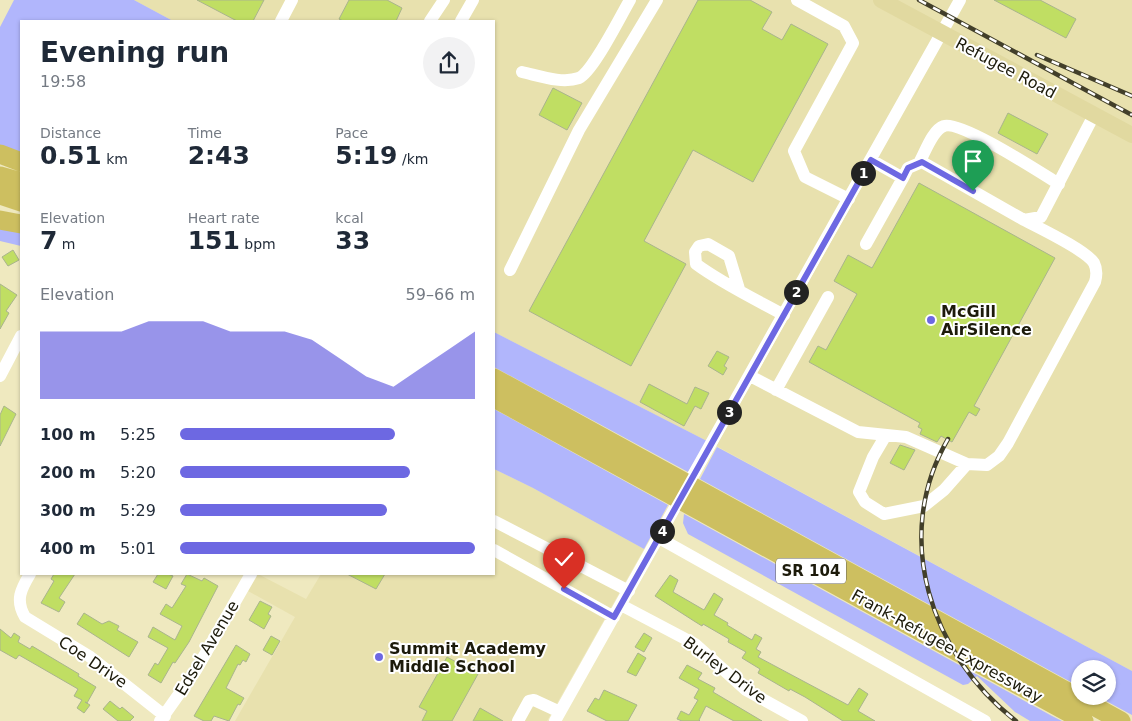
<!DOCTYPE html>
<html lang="en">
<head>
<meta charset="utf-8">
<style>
  :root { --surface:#fff; --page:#f2f2f3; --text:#1f2937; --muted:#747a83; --accent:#6d68e2 }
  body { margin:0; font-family:"DejaVu Sans",sans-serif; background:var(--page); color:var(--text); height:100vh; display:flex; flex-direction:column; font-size:19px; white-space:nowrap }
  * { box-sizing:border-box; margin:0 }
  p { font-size:16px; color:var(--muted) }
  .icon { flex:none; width:28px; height:28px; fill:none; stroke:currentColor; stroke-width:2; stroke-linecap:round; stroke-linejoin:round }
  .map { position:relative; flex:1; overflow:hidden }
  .details { position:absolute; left:20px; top:20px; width:475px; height:555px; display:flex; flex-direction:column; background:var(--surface); border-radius:0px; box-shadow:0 1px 4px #0004 }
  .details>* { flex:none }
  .fabs { position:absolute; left:1071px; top:660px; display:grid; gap:10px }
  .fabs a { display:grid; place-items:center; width:45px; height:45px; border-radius:50%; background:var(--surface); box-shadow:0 1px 4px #0004; font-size:25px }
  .pin { position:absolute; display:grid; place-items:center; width:42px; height:42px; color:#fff; margin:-51px -21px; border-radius:50% 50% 50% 0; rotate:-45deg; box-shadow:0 0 5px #0007 }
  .pin .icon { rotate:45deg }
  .km { position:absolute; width:25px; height:25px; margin:-12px; border-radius:50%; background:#222; color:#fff; font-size:14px; line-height:25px; text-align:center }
  .round { display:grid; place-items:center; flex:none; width:52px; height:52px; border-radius:26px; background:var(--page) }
  .headline { display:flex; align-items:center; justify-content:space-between; height:85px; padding:0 20px }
  h1 { font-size:28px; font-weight:800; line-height:38px }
  .figures { display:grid; grid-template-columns:repeat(3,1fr); gap:8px; height:85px; padding:5px 20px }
  .figures div { display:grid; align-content:center }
  .figures b { font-size:25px; font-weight:800 }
  .figures small { font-size:14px; font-weight:400 }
  .figures p { font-size:14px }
  .chart { height:140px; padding:10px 20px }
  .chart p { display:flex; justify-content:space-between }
  .chart svg { width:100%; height:90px; margin-top:5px; fill:var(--accent); opacity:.7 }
  ul { padding:0 20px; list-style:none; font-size:16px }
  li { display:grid; grid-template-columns:80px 60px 1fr; align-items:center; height:38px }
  li i { height:12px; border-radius:6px; background:var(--accent) }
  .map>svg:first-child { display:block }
  .built { fill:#e8e1ae }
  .green { fill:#b1b6fc }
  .building { fill:#c0de63; stroke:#a9b48d }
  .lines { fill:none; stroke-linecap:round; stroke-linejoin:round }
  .minor { stroke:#fff; stroke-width:12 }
  .major { stroke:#e1d9a0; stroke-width:16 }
  .highway { stroke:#cdbf60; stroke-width:19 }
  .rail-casing { stroke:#423f2a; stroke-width:4.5 }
  .rail { stroke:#fff; stroke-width:2.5; stroke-dasharray:8; stroke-linecap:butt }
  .route-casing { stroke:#fff; stroke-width:10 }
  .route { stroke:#6d68e2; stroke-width:6 }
  .poi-dot { fill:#6d68e2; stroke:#fff; stroke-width:2 }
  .labels { text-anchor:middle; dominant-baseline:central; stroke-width:4; stroke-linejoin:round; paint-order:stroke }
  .shield { fill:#fff; stroke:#605f54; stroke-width:1 }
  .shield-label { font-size:15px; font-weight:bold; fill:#1c1a0a }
  .street-label { font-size:16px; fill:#1c1a0a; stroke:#fff }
  .poi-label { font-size:16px; font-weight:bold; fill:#1c1a0a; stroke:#fff; text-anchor:start }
</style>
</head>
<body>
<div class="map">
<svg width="1132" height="721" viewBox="0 0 1132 721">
  <rect width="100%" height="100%" fill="#efe9bf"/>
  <!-- built -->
  <path class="built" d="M134,0H1132V671L707,441L494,332V21H173Z
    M494,469L533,488L644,549L547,721H235L295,617L248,591L258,574L306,599L321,574H494Z"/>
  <!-- green -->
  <path class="green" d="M14,0H134L173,21H21V156L0,147V27Z
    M0,227L21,230V246L0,241Z
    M494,332L707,441L688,472L494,367Z
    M494,409L668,505L644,549L533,488L494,469Z
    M717,447L1132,671V715L1097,696H1108V669H1080V687L700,479Z
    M684,514L1052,716L1062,721H1030L1015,712L977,676L968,684L963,685L688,534L683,523Z"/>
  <!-- building -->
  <path class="building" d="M197,0H264L253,21H237Z
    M349,0H387L402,8L396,21H343L339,19Z
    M698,0H750L772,12L762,29L782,40L791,24L828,44L753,182L693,150L644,241L686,264L631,366L529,311Z
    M994,0H1040L1076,19L1066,38Z
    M553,88L582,103L567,130L539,115Z
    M1008,113L1048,134L1037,154L998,133Z
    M919,183L1055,258L974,406L980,409L976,416L969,412L952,442L941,436L937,442L920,434L922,429L918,427L920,423L809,362L818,346L826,350L857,294L834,281L848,255L872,268Z
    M13,250L19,260L8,266L2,257Z
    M0,284L17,295L6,311L9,313L0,329Z
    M717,351L729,357L724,366L727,368L723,375L708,366Z
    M649,384L687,404L695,387L709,393L701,409L695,406L684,426L640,402Z
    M4,406L16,414L0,446V415Z
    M900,445L915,450L904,470L890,463Z
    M54,574H75L59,598L65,602L59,612L41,603L54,581L51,579Z
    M158,574H168L173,576L166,589L153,582Z
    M187,574L202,581L204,578L218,586L189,642L175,663L173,662L161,683L148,675L155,663L158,665L168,648L148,637L153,627L175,640L182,626L160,614L166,604L172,608L186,586L181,584Z
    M347,574H385L376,589Z
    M670,575L678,580L673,592L704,610L714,593L723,599L714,615L728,623L727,625L752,640L755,634L762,638L756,649L761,652L758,657L848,705L859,688L868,694L858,711L875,721H843L805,697L790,689L789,691L758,673L760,669L742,658L746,652L728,642L729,639L703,624L702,626L694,621L655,596Z
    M260,601L272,607L268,614L271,616L264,629L249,620Z
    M84,613L102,624L109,621L119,626L117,630L138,642L129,657L77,624Z
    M0,629L11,638L14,633L20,637L18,642L30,649L32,646L79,674L78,676L96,687L87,703L85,702L90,705L84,713L77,708L82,700L74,696L78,689L19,655L16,659L0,650Z
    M644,633L652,638L644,652L635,647Z
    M271,636L280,641L272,655L263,650Z
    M236,645L250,654L246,662L243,660L240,665L238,664L226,688L244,698L240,705L238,704L229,721L214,716L211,721H204L194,716Z
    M638,653L646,658L636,676L627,672Z
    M447,657L478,674L452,721H422L427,711L419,707Z
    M687,665L702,673L698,679L715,688L713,692L762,721H734L706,706L699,720L700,721H682L677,719L681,711L689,715L698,700L694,698L699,689L679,678Z
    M604,690L637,705L628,721H607L587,711L595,698L599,700Z
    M110,701L120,709L122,707L134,717L130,721H118L103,709Z
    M480,708L503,721H473Z"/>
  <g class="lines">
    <!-- minor -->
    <path class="minor" d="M797,0L844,26L853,43L794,151L805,177L849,199
      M281,21L292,0
      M430,21L444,0
      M461,21L473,0
      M522,72C540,76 562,84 579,78C593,72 621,15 630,0
      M871,160L903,178L908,168L922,162L1024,220L1041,217L1094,115
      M919,163C925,153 932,130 944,126C960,120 1041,173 1059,184
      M866,244L903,178
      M510,270L579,130L657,0
      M739,289L729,256L708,244L699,246L695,252L696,264C723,284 755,299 784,315
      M0,376L21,336
      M750,376L858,432L906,437L967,464L987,465L999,456L1008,443L1095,282C1097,275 1097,269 1094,263C1086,250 1039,228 1024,220
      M776,390L828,297
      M886,435L873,457L859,492L865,502L884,514L924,506L944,490L967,464
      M494,521L629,591
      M659,538L985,721
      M494,550L614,617
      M30,574C21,589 15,600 25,617L89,656L165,716
      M621,605L695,644L746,690L802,721
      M160,721L196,670L251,574
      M518,721L529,701L534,700L560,712
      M555,721L960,0"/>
    <!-- major -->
    <path class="major" d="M881,0L1132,135"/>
    <!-- highway -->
    <path class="highway" d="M0,154L21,162
      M0,176L21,182
      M0,195L21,202
      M0,220L21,224
      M494,378L1121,721
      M494,398L1084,721"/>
    <!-- rail casing -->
    <g class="rail-casing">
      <path id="rail" d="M919,0L1132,115
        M1037,55L1132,96
        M948,439C891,537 931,655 1016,721"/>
    </g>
    <!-- rail -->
    <use href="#rail" class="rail"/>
  </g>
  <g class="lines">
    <!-- route casing -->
    <g class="route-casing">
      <path id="route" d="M564,589L614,617L871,160L903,178L908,168L922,162L973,191"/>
    </g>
    <!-- route -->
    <use href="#route" class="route"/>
  </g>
  <!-- markers -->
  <g class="poi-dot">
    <circle cx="931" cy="320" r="5"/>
    <circle cx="379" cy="657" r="5"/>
  </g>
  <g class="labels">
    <!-- shield labels -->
    <rect class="shield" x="776" y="558.5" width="70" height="25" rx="4"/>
    <g class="shield-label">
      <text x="811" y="571">SR 104</text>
    </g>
    <!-- street labels -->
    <g class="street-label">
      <text transform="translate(1006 68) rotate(28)">Refugee Road</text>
      <text transform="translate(947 646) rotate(29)">Frank-Refugee Expressway</text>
      <text transform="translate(207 648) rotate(-59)">Edsel Avenue</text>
      <text transform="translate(93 662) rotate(34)">Coe Drive</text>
      <text transform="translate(725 670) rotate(37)">Burley Drive</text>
    </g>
    <!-- poi labels -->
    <g class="poi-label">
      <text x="941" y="311">McGill<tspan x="941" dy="18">AirSilence</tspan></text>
      <text x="389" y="648">Summit Academy<tspan x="389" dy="18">Middle School</tspan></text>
    </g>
  </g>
</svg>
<div class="fabs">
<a><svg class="icon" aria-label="layers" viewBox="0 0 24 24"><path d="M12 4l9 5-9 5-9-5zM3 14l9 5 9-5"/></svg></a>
</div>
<div class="pin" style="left:973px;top:191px;background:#1e9e55"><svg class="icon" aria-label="arrive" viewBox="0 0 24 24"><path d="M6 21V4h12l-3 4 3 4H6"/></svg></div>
<div class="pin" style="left:564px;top:589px;background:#d93025"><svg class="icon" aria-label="check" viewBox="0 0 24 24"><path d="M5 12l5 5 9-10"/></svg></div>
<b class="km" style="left:863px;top:173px">1</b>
<b class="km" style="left:796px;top:292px">2</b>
<b class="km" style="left:729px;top:412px">3</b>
<b class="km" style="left:662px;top:531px">4</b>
<section class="details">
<div class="headline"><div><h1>Evening run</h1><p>19:58</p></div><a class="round"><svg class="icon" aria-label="share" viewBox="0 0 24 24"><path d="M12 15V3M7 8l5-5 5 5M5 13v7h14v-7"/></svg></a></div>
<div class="figures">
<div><p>Distance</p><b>0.51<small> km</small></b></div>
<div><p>Time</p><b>2:43</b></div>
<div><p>Pace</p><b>5:19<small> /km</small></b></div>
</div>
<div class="figures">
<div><p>Elevation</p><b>7<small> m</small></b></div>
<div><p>Heart rate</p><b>151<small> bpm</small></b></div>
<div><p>kcal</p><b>33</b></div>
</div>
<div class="chart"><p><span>Elevation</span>59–66 m</p>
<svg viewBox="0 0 160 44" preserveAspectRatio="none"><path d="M0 44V11L10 11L20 11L30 11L40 6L50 6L60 6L70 11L80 11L90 11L100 15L110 24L120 33L130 38L140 29L150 20L160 11V44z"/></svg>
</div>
<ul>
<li><b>100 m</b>5:25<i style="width:73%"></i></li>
<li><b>200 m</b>5:20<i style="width:78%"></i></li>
<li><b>300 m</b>5:29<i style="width:70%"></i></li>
<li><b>400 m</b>5:01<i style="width:100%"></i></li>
</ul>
</section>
</div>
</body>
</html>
